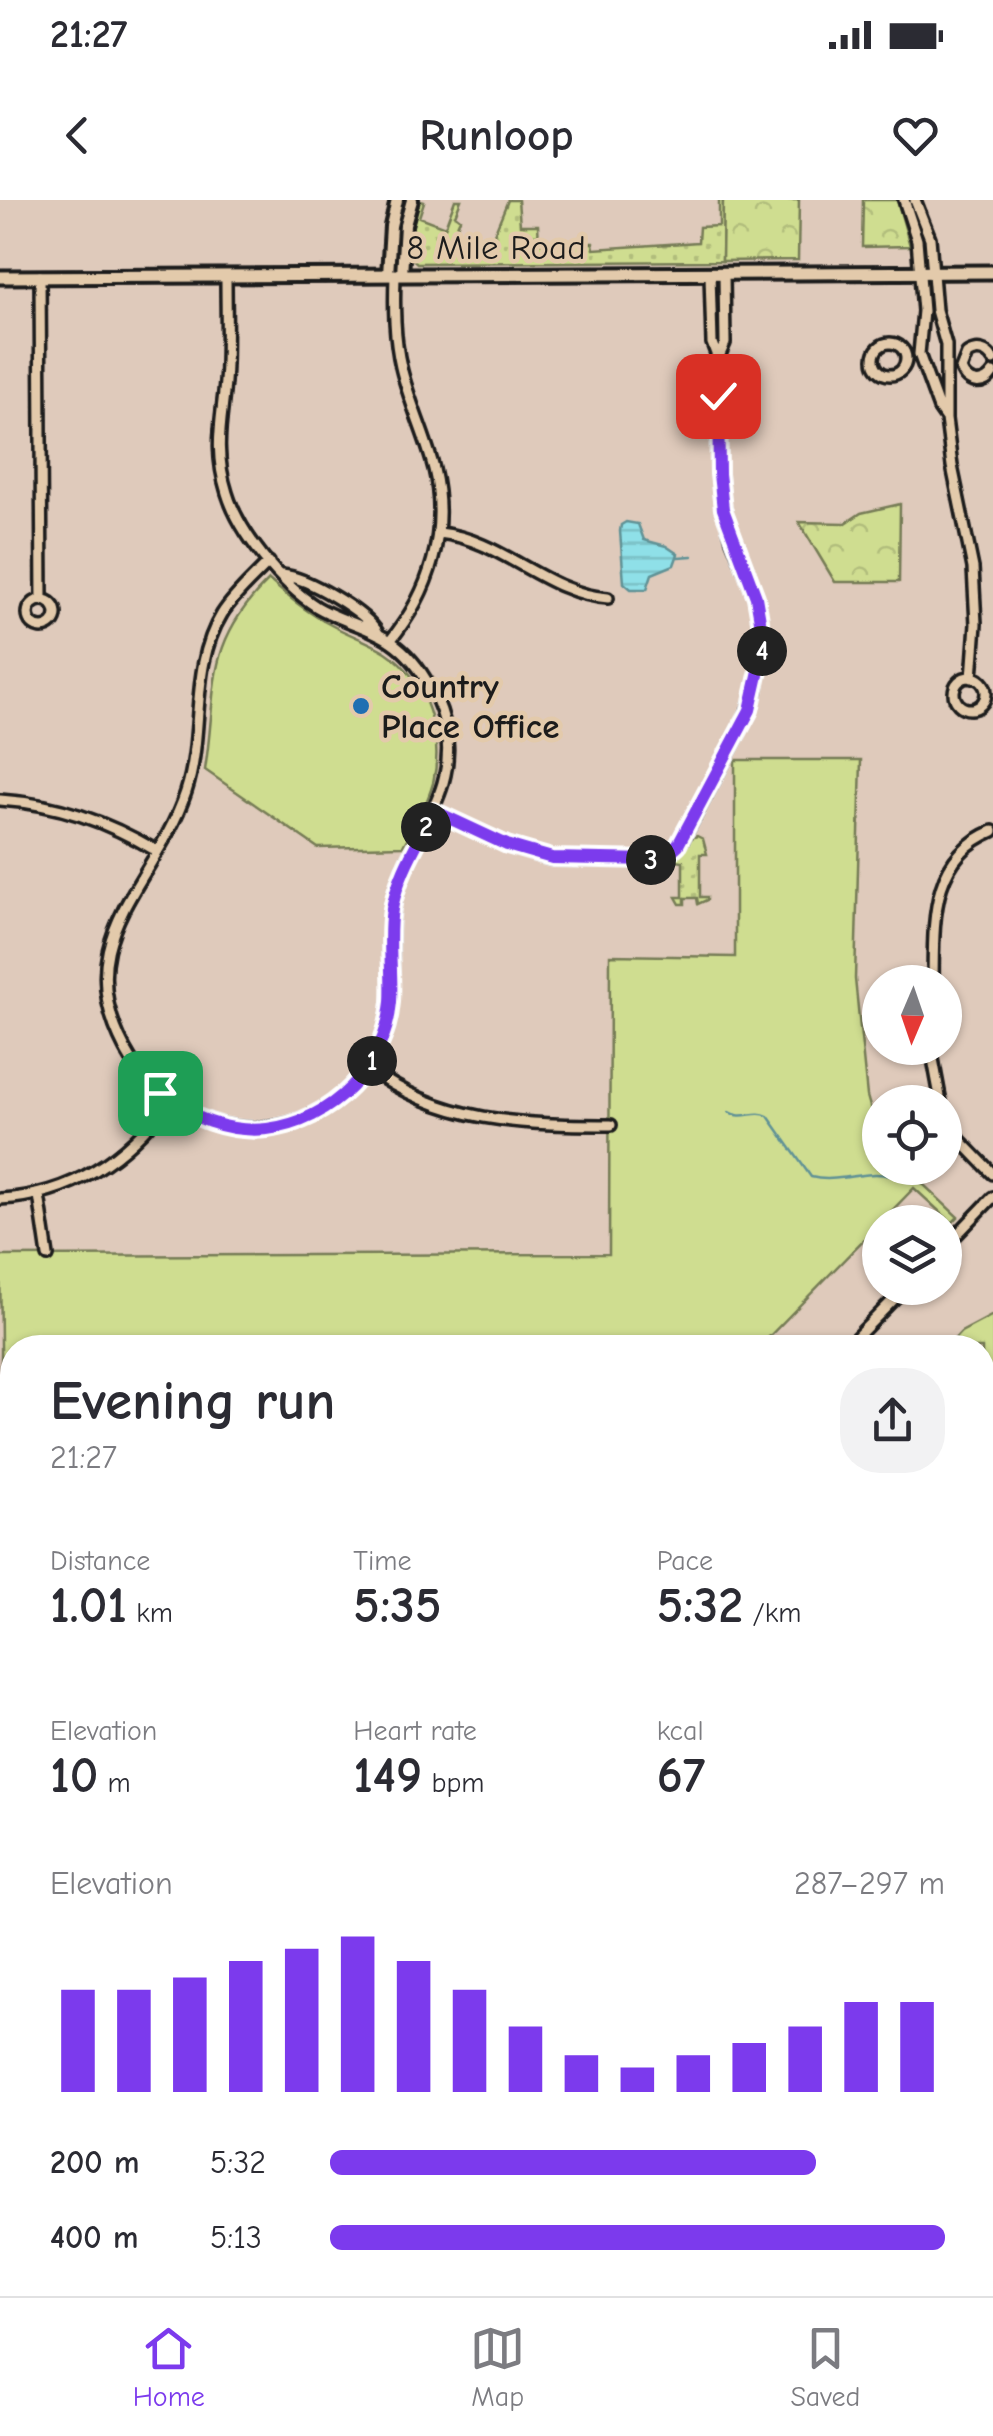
<!DOCTYPE html>
<html lang="en">
<head>
<meta charset="utf-8">
<style>
  :root { --surface:#fff; --page:#f2f2f3; --text:#2b2b33; --muted:#7c7c81; --line:#e1e1e2; --accent:#7c3aed }
  body { margin:0; font-family:"Comic Neue",sans-serif; background:var(--page); color:var(--text); height:100vh; display:flex; flex-direction:column; font-size:38px; white-space:nowrap }
  * { box-sizing:border-box; margin:0 }
  p { font-size:32px; color:var(--muted) }
  .icon { flex:none; width:55px; height:55px; fill:none; stroke:currentColor; stroke-width:2; stroke-linecap:round; stroke-linejoin:round }
  .map { position:relative; flex:1; overflow:hidden }
  .sheet { position:absolute; left:0px; top:1135px; width:995px; height:962px; display:flex; flex-direction:column; background:var(--surface); border-radius:40px 40px 0 0; box-shadow:0 2px 8px #0004 }
  .sheet>* { flex:none }
  .needle { width:65px; rotate:182deg }
  .tools { position:absolute; left:862px; top:765px; display:grid; gap:20px }
  .tools a { display:grid; place-items:center; width:100px; height:100px; border-radius:50%; background:var(--surface); box-shadow:0 2px 8px #0004; font-size:50px }
  .pin { position:absolute; display:grid; place-items:center; width:85px; height:85px; color:#fff; margin:-42px; border-radius:20px; box-shadow:0 5px 15px #0006 }
  .km { position:absolute; width:50px; height:50px; margin:-25px; border-radius:50%; background:#222; color:#fff; font-size:28px; line-height:50px; text-align:center }
  .round { display:grid; place-items:center; flex:none; width:105px; height:105px; border-radius:40px; background:var(--page) }
  .overview { display:flex; align-items:center; justify-content:space-between; height:170px; padding:0 50px }
  h1 { font-size:55px; font-weight:700; line-height:75px }
  .figures { display:grid; grid-template-columns:repeat(3,1fr); gap:15px; height:170px; padding:10px 50px }
  .figures div { display:grid; align-content:center }
  .figures b { font-size:50px; font-weight:700 }
  .figures small { font-size:28px; font-weight:400 }
  .figures p { font-size:28px }
  .chart { height:280px; padding:20px 50px }
  .chart p { display:flex; justify-content:space-between }
  .chart svg { width:100%; height:180px; margin-top:10px; stroke:var(--accent); stroke-width:6 }
  ul { padding:0 50px; list-style:none; font-size:32px }
  li { display:grid; grid-template-columns:160px 120px 1fr; align-items:center; height:75px }
  li i { height:25px; border-radius:12px; background:var(--accent) }
  .status { display:flex; justify-content:space-between; align-items:center; height:70px; padding:0 50px; background:var(--surface); direction:ltr }
  .status svg { height:28px; fill:currentColor }
  header { display:flex; justify-content:space-between; align-items:center; height:130px; padding:0 50px; background:var(--surface); font-size:45px; font-weight:700 }
  .menu { display:flex; justify-content:space-around; align-items:center; height:140px; border-top:2px solid var(--line); background:var(--surface); font-size:28px; color:var(--muted) }
  .menu a { display:grid; justify-items:center; gap:5px }
  .menu .selected { color:var(--accent) }
  .map>svg:first-child { display:block }
  .built { fill:#dacacf }
  .industrial { fill:url(#industrial-grid) }
  .grass { fill:url(#grass-dots); stroke:#767c56; stroke-width:2.5 }
  .forest { fill:url(#forest-crowns); stroke:#767c56; stroke-width:2.5 }
  .park { fill:#cfdd90; stroke:#767c56; stroke-width:2.5 }
  .water { fill:url(#water-rules); stroke:#619296; stroke-width:2.5 }
  .lines { fill:none; stroke-linecap:round; stroke-linejoin:round }
  .stream { stroke:#619296; stroke-width:2.5 }
  .minor-casing { stroke:#1c1c1c; stroke-width:16 }
  .tertiary-casing { stroke:#1c1c1c; stroke-width:18 }
  .secondary-casing { stroke:#1c1c1c; stroke-width:19 }
  .minor { stroke:#e3caab; stroke-width:9 }
  .tertiary { stroke:#e3caab; stroke-width:10 }
  .secondary { stroke:#e3caab; stroke-width:11 }
  .rail-casing { stroke:#1c1c1c; stroke-width:6 }
  .rail { stroke:#e3caab; stroke-width:2.5; stroke-dasharray:8; stroke-linecap:butt }
  .route-casing { stroke:#fff; stroke-width:20 }
  .route { stroke:#7c3aed; stroke-width:12 }
  .poi-dot { fill:#1f6fb2; stroke:#e3caab; stroke-width:4 }
  .labels { text-anchor:middle; dominant-baseline:central; stroke-width:9; stroke-linejoin:round; paint-order:stroke }
  .street-label { font-size:35px; fill:#1c1c1c; stroke:#e3caab }
  .poi-label { font-size:35px; font-weight:bold; fill:#1c1c1c; stroke:#e3caab; text-anchor:start }
</style>
</head>
<body>
<div class="status"><b>21:27</b><svg viewBox="0 0 49 12"><path d="M0 12V9h3v3zM5 12V6h3v6zM10 12V3h3v9zM15 12V0h3v12zM26 1h20v11H26zM47 4h2v5h-2z"/></svg></div>
<header><svg class="icon" aria-label="back" viewBox="0 0 24 24"><path d="M15 5l-7 7 7 7"/></svg>Runloop<svg class="icon" aria-label="heart" viewBox="0 0 24 24"><path d="M12 20l-8-8c-3-5 5-10 8-4 3-6 11-1 8 4z"/></svg></header>
<div class="map">
<svg width="993" height="2096" viewBox="0 0 993 2096">
  <defs>
    <pattern id="industrial-grid" width="8" height="8" patternUnits="userSpaceOnUse" patternTransform="scale(2.5)"><rect width="8" height="8" fill="#dacacf"/><path d="M0 4h8M4 0v8" fill="none" stroke="#baadb1"/></pattern>
    <pattern id="grass-dots" width="8" height="8" patternUnits="userSpaceOnUse" patternTransform="scale(2.5)"><rect width="8" height="8" fill="#cfdd90"/><path d="M2 2h.1M6 6h.1" fill="none" stroke="#b1bd7c" stroke-width="1.8" stroke-linecap="round"/></pattern>
    <pattern id="forest-crowns" width="20" height="18" patternUnits="userSpaceOnUse" patternTransform="scale(2.5)"><rect width="20" height="18" fill="#cfdd90"/><path d="M2 6a3 3 0 1 1 6 0M12 15a3 3 0 1 1 6 0" fill="none" stroke="#b1bd7c"/></pattern>
    <pattern id="water-rules" width="6" height="5" patternUnits="userSpaceOnUse" patternTransform="scale(2.5)"><rect width="6" height="5" fill="#8fe0e8"/><path d="M0 2.5h6" fill="none" stroke="#7bc0c6"/></pattern>
  </defs>
  <rect width="100%" height="100%" fill="#dfcabb"/>
  <filter id="ink" filterUnits="userSpaceOnUse"><feTurbulence type="fractalNoise" baseFrequency=".01" numOctaves="2"/><feDisplacementMap in="SourceGraphic" scale="20" xChannelSelector="R" yChannelSelector="G"/><feConvolveMatrix kernelMatrix="1 2 1 2 8 2 1 2 1" color-interpolation-filters="sRGB"/></filter>
  <g filter="url(#ink)">
    <!-- built -->
    <path class="built" d="M982,1656H993V1946L983,1964Z"/>
    <!-- industrial -->
    <path class="industrial" d="M496,2085H908L901,2096H496Z"/>
    <!-- grass -->
    <path class="grass" d="M416,0L424,2L419,17L445,27L455,0H461L455,15L460,19L450,42L490,44L508,0H518L520,25H538L539,43H593L594,49L698,42L699,27L719,26V0H723L722,61L417,63L408,55Z
      M697,636L703,639L707,654H700V697H707V700L698,704L697,698H685V704H680L676,697H683V661L676,660C676,651 688,638 697,636Z"/>
    <!-- forest -->
    <path class="forest" d="M723,0H799L798,60L722,61Z
      M863,0H897L910,46L862,47Z
      M900,304L899,382H835L799,322L846,323L861,313Z"/>
    <!-- park -->
    <path class="park" d="M269,380C288,397 308,413 331,425C349,435 369,441 386,452C427,479 444,537 433,583C427,605 414,626 403,646L318,648L205,570C218,488 203,444 269,380Z
      M735,560H861L855,779L867,896L880,942V968H906L958,1017L952,1023L914,988L759,1147L12,1148V1315L3,1319L0,1056L609,1054L610,755L735,757Z
      M993,1115V1656H982V1148H946L961,1132Z"/>
    <!-- water -->
    <path class="water" d="M626,322L638,324L644,340L666,346L678,354L674,365L652,374L647,389H631L624,383L620,331L621,325Z"/>
    <g class="lines">
      <!-- stream -->
      <path class="stream" d="M678,357L692,356
        M729,912C743,921 755,909 768,916L811,977C838,984 865,969 891,976"/>
      <!-- minor casing -->
      <g class="minor-casing">
        <path id="minor" d="M904,0L917,40L923,111L919,154L939,209L946,219
          M915,0L930,38L936,110L946,145V219L952,266L973,368L976,424L972,478
          M40,76L42,400
          M226,77C226,106 227,135 226,164C225,213 211,242 227,293C239,333 282,385 317,407C337,419 360,424 380,435C412,451 437,490 445,524C459,592 415,629 397,688C383,736 401,788 384,834C339,954 184,959 125,849C66,737 155,685 186,592C205,534 189,468 222,414C234,395 253,379 269,362
          M874 159a16 16 0 1 1 32 0a16 16 0 1 1-32 0Z
          M718,159L725,143L724,74
          M961,169L967,154C977,148 987,150 993,160
          M961,169C967,185 984,187 993,173
          M439,333C502,339 545,394 608,398
          M282,375C307,377 366,412 378,433
          M28 414a14 14 0 1 1 28 0a14 14 0 1 1-28 0Z
          M390,441C430,392 449,332 434,269C425,234 409,202 401,167C394,137 394,106 395,75
          M954 493a16 16 0 1 1 32 0a16 16 0 1 1-32 0Z
          M0,600C58,604 106,621 157,651
          M434,611L507,645L551,659L652,660L668,654L683,639L736,539L756,491L762,436L756,397L732,340L722,302L718,258V159L712,143L710,74
          M933,782C934,724 929,657 993,631
          M931,848L941,902
          M368,868C441,923 523,925 611,925
          M945,911L960,940L993,974
          M39,995L48,1056
          M0,999C73,995 126,958 169,901
          M945,1047L993,997
          M846,1148L905,1088
          M0,1573H12
          M982,1668L993,1667
          M429,2096V2085
          M635,2096V2085"/>
      </g>
      <!-- tertiary casing -->
      <g class="tertiary-casing">
        <path id="tertiary" d="M388,75L391,26L397,0
          M402,75L405,25L412,0
          M982,2036H993
          M0,2046H12"/>
      </g>
      <!-- secondary casing -->
      <g class="secondary-casing">
        <path id="secondary" d="M0,77L993,72"/>
      </g>
      <!-- minor -->
      <use href="#minor" class="minor"/>
      <!-- tertiary -->
      <use href="#tertiary" class="tertiary"/>
      <!-- secondary -->
      <use href="#secondary" class="secondary"/>
      <!-- rail casing -->
      <g class="rail-casing">
        <path id="rail" d="M982,1994L993,1977
          M923,2096L929,2085"/>
      </g>
      <!-- rail -->
      <use href="#rail" class="rail"/>
    </g>
  </g>
  <g class="lines" filter="url(#ink)">
    <!-- route casing -->
    <g class="route-casing">
      <path id="route" d="M160,893C188,918 229,933 267,929C331,922 386,866 391,802C393,771 387,740 392,709C398,673 418,643 434,611L507,645L552,658L652,660L668,654L678,645L750,510L761,462L760,420L756,397L723,309L719,274L718,196"/>
    </g>
    <!-- route -->
    <use href="#route" class="route"/>
  </g>
  <!-- markers -->
  <circle class="poi-dot" cx="361" cy="506" r="10"/>
  <g class="labels">
    <!-- street labels -->
    <g class="street-label">
      <text x="496" y="47">8 Mile Road</text>
    </g>
    <!-- poi labels -->
    <g class="poi-label">
      <text x="381" y="486">Country<tspan x="381" dy="40">Place Office</tspan></text>
    </g>
  </g>
</svg>
<div class="tools">
<a><svg class="needle" viewBox="-14 -14 28 28"><path d="M0-13l5 13h-10z" fill="#e53935"/><path d="M0 13l5-13h-10z" fill="#7c7c81"/></svg></a>
<a><svg class="icon" aria-label="locate" viewBox="0 0 24 24"><circle cx="12" cy="12" r="6"/><path d="M12 2v4M12 18v4M2 12h4M18 12h4"/></svg></a>
<a><svg class="icon" aria-label="layers" viewBox="0 0 24 24"><path d="M12 4l9 5-9 5-9-5zM3 14l9 5 9-5"/></svg></a>
</div>
<div class="pin" style="left:160px;top:893px;background:#1e9e55"><svg class="icon" aria-label="arrive" viewBox="0 0 24 24"><path d="M6 21V4h12l-3 4 3 4H6"/></svg></div>
<div class="pin" style="left:718px;top:196px;background:#d93025"><svg class="icon" aria-label="check" viewBox="0 0 24 24"><path d="M5 12l5 5 9-10"/></svg></div>
<b class="km" style="left:372px;top:861px">1</b>
<b class="km" style="left:426px;top:627px">2</b>
<b class="km" style="left:651px;top:660px">3</b>
<b class="km" style="left:762px;top:451px">4</b>
<section class="sheet">
<div class="overview"><div><h1>Evening run</h1><p>21:27</p></div><a class="round"><svg class="icon" aria-label="share" viewBox="0 0 24 24"><path d="M12 15V3M7 8l5-5 5 5M5 13v7h14v-7"/></svg></a></div>
<div class="figures">
<div><p>Distance</p><b>1.01<small> km</small></b></div>
<div><p>Time</p><b>5:35</b></div>
<div><p>Pace</p><b>5:32<small> /km</small></b></div>
</div>
<div class="figures">
<div><p>Elevation</p><b>10<small> m</small></b></div>
<div><p>Heart rate</p><b>149<small> bpm</small></b></div>
<div><p>kcal</p><b>67</b></div>
</div>
<div class="chart"><p><span>Elevation</span>287–297 m</p>
<svg viewBox="0 0 160 44" preserveAspectRatio="none"><path d="M5 44V19M15 44V19M25 44V16M35 44V12M45 44V9M55 44V6M65 44V12M75 44V19M85 44V28M95 44V35M105 44V38M115 44V35M125 44V32M135 44V28M145 44V22M155 44V22"/></svg>
</div>
<ul>
<li><b>200 m</b>5:32<i style="width:79%"></i></li>
<li><b>400 m</b>5:13<i style="width:100%"></i></li>
</ul>
</section>
</div>
<nav class="menu">
<a class="selected"><svg class="icon" aria-label="home" viewBox="0 0 24 24"><path d="M3 11l9-7 9 7M6 9v11h12V9"/></svg>Home</a>
<a><svg class="icon" aria-label="map" viewBox="0 0 24 24"><path d="M3 6l6-2 6 2 6-2v14l-6 2-6-2-6 2zM9 4v14M15 6v14"/></svg>Map</a>
<a><svg class="icon" aria-label="saved" viewBox="0 0 24 24"><path d="M7 4h10v16l-5-4-5 4z"/></svg>Saved</a>
</nav>
</body>
</html>
